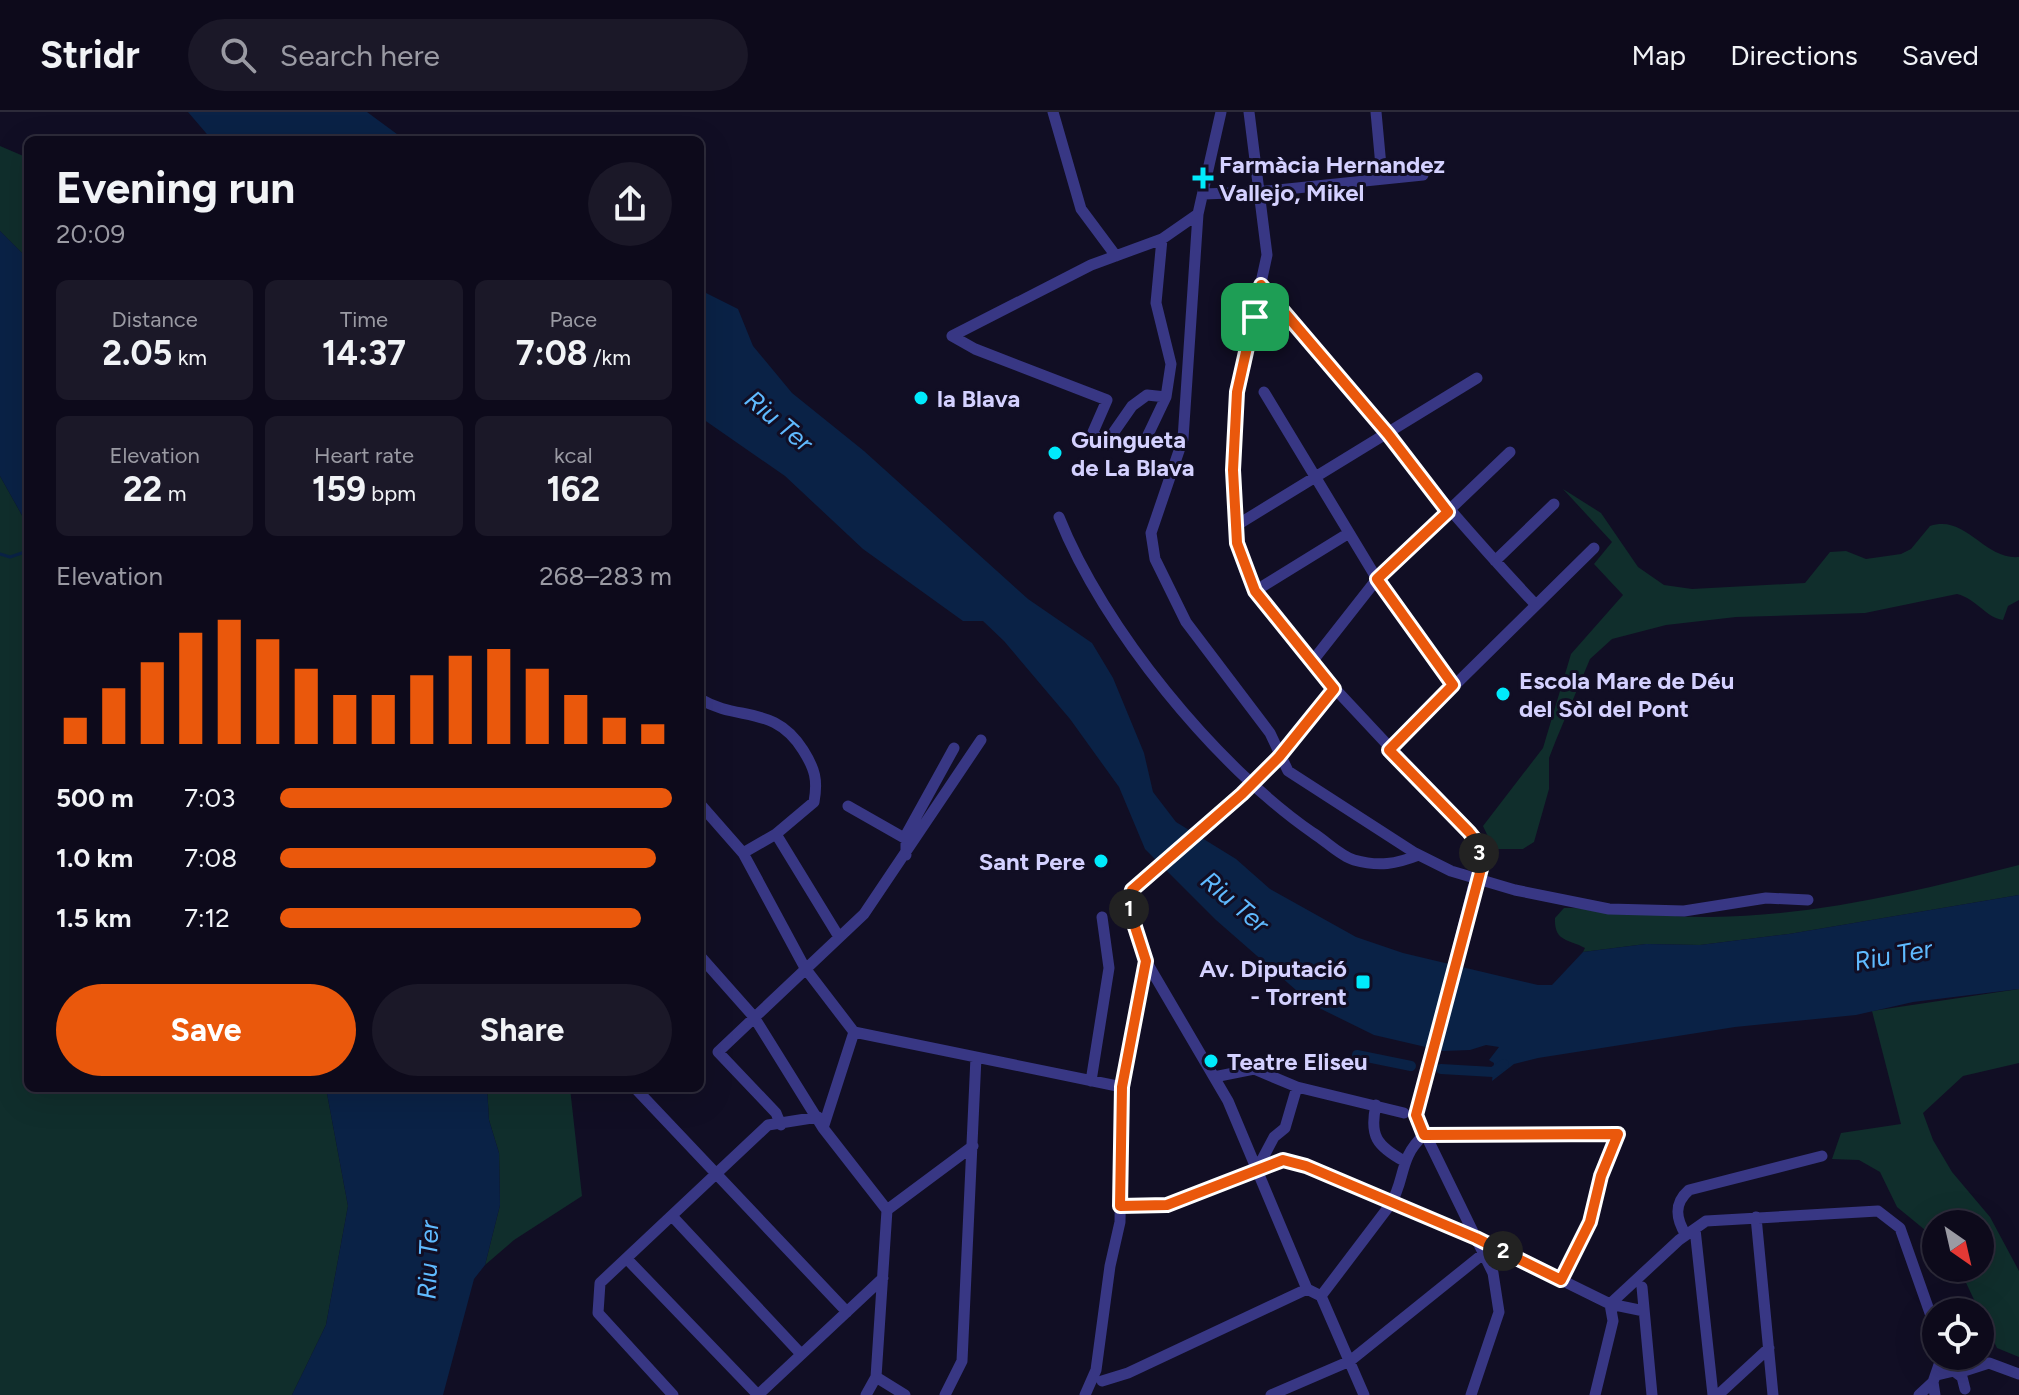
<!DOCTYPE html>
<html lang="en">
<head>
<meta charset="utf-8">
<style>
  :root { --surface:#0d0a1b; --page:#1b1828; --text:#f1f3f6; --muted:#9a9aa3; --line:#2d2b3a; --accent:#ea580c }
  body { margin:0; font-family:Figtree,sans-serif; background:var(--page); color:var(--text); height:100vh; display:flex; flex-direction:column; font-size:30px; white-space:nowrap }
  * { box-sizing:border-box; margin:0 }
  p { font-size:26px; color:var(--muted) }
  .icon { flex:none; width:44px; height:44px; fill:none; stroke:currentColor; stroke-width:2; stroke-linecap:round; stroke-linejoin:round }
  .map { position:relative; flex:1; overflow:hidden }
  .sheet { position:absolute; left:24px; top:24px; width:680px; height:956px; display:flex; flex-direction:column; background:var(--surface); border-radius:12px; box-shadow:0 8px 32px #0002,0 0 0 2px var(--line) }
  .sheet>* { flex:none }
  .needle { width:52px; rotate:146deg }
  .buttons { position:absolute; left:1922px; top:1098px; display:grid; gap:16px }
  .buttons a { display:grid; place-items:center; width:72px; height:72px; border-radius:50%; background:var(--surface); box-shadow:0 8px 32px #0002,0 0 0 2px var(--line); font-size:40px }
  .pin { position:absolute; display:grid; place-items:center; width:68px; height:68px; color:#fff; margin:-34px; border-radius:16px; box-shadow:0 4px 12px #0006 }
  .km { position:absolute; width:40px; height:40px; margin:-20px; border-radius:50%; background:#222; color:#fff; font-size:22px; line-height:40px; text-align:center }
  .round { display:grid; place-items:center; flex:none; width:84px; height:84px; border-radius:42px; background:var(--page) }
  .head { display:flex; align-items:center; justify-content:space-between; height:136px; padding:0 32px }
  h1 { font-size:44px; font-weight:700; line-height:60px }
  .stats { display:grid; grid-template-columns:repeat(3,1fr); gap:12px; height:136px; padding:8px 32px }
  .stats div { display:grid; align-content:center; border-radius:12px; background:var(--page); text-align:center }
  .stats b { font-size:34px; font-weight:700 }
  .stats small { font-size:22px; font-weight:400 }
  .stats p { font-size:22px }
  .chart { height:224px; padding:16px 32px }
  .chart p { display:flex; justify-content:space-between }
  .chart svg { width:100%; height:144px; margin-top:8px; stroke:var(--accent); stroke-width:6 }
  .button { display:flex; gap:16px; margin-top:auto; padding:16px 32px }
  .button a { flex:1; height:92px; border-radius:48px; background:var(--accent); color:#fff; font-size:32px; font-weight:700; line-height:92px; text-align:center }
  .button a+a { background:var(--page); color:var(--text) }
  ul { padding:0 32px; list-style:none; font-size:26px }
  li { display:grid; grid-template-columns:128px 96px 1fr; align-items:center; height:60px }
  li i { height:20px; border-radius:10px; background:var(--accent) }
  header { display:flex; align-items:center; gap:48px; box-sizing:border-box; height:112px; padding:0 40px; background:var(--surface); border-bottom:2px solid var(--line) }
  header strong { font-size:38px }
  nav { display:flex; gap:44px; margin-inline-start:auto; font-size:28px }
  .search { width:560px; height:72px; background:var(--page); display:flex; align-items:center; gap:20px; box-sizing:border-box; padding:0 28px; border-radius:44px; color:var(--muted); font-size:30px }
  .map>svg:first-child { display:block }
  .green { fill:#102e2c }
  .water { fill:#0a2246 }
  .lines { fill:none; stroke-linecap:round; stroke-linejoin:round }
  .stream { stroke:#0a2246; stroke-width:3 }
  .canal { stroke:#0a2246; stroke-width:10 }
  .minor { stroke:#383784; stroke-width:11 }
  .minor-bridge { stroke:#383784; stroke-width:11 }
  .route-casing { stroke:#fff; stroke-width:16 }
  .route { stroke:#ea580c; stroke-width:10 }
  .poi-dot { fill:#00ebfc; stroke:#110e24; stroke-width:3 }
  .labels { text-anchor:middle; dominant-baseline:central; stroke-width:6; stroke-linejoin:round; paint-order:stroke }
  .poi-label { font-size:24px; font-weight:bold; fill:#d4d1ff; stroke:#110e24; text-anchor:start }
  .water-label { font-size:26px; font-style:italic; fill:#5fbaff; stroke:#110e24 }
</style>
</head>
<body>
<header>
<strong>Stridr</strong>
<div class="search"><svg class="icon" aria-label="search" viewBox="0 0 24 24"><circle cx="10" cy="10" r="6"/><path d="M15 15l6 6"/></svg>Search here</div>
<nav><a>Map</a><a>Directions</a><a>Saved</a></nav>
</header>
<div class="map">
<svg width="2019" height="1283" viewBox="0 0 2019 1283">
  <rect width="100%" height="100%" fill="#110e24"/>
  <!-- green -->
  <path class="green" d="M0,34L28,46V147L0,119Z
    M0,364L28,414V976H326L348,1094L326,1213L292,1283H0Z
    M1563,377L1601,401L1638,455L1664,473L1692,477L1805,471L1830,440L1846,439L1866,447L1901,442L1911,437L1930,414C1966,402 1984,448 2019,445V488L2008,494L2003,508C1985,505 1977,487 1957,482L1865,501L1736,505L1666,513L1612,527L1590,547L1556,628L1549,646V677L1534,730L1523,737H1494L1483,714L1543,636L1571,542L1623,483L1594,452L1612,430Z
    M2019,753V783L1789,822L1700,833L1646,832L1583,840L1585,836C1568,827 1554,830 1555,806L1564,796C1613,795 1662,806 1711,805C1816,804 1918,779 2019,753Z
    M2019,877V951L1963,964L1923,1001L1933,1028L1952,1060L1990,1105L2019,1159V1245L1997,1236L1959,1156H1980V1112H1936V1127L1897,1095L1880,1060L1859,1048L1832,1047L1841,1021L1901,1012L1872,899Z
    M487,976H570L582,1084L514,1128L485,1153L500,1093L499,1041L489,1008Z"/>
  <!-- water -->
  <path class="water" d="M188,0H367L405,28H212Z
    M0,119L28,147V414L0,364Z
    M700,178L738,197L753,234L792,281L864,339L1028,487L1092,531L1113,566L1144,641L1153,680L1176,710L1236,747L1270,777L1356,825L1403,841L1538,873H1552L1583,840L1646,832L1700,833L1789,822L2019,783V877L1913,890L1856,903L1735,915L1538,946L1514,952L1492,969L1494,951L1489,948L1499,935L1486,933L1470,938L1443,939L1374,923L1313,893L1216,808L1145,737L1119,675L1070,607L1004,529L983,509H963L863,437L785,364L700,305Z
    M326,976H487L489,1008L499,1041L500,1093L485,1153L474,1167L443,1283H292L326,1213L348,1094Z"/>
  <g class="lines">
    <!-- stream -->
    <path class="stream" d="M0,442L10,445L28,439"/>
    <!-- canal -->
    <path class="canal" d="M1357,943L1411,954
      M1441,957L1493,960L1504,952"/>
    <!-- minor -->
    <path class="minor" d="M1053,0L1081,97L1116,144
      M1221,0L1198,102L1183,327L1151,421L1155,447L1186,510L1270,621L1288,659L1415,741L1451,759L1515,778L1609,797L1684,799L1766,786L1808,788
      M1249,0L1267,143L1237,280L1233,358L1237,431L1245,459L1255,479L1311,551L1469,720
      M1376,0L1382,65
      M1204,82L1257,80L1423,63
      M1261,173C1352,280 1439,390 1535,492
      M952,224L975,237L1107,288L1093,320L1098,328L1109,327L1132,294L1147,283L1166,285
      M952,224L1091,153L1162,127L1198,102
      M1264,280L1377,467L1453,573
      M1146,327L1166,285L1171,252L1156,191L1162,127
      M1059,405C1103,516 1216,654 1313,721C1326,729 1340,744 1354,748C1379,755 1396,752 1419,743
      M1237,413L1477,266
      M1495,449L1554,392
      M1255,479L1349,421
      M1311,551L1377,467L1510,340
      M700,587C739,610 774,592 803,638C815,657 818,668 814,690L776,722L743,741
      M1389,638L1594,436
      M1268,656L1334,577
      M700,692L743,741L805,856L854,920L1122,975
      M848,694L906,727
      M776,722L839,825
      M906,743V723L954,636
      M1147,764L1132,778L1128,793L1146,849L1228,989L1307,1177L1321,1184L1364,1283
      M700,844L754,905L823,1016L887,1098L876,1265L905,1283
      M1214,965L1254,957L1297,975L1404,1001
      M1091,969L1109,856L1102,805
      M635,976L847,1200
      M1376,993C1369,1024 1377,1034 1404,1049
      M781,1013L776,1001L718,940L864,802L981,628
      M823,1016L854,920
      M1424,1023L1618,1022L1601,1064L1590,1110L1561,1168
      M1257,1057L1274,1025L1285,1016L1297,975
      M1120,1094L1167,1093L1283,1048L1306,1054L1476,1126L1610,1192L1644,1199
      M887,1098L973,1034
      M672,1104L801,1242
      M1756,1105L1773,1283
      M1695,1117L1713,1283
      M1686,1123C1676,1107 1673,1092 1689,1078L1822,1044
      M627,1147L758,1283
      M1642,1175L1652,1283
      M1321,1184L1390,1093C1406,1068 1398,1046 1424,1023
      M1610,1192L1679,1128L1706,1109L1878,1099L1900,1116L1936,1218
      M1958,1261L1989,1251L2019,1262
      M1937,1263L1954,1259L1962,1265L1965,1277
      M1102,1269L1128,1261L1307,1177
      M673,1283L598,1201L600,1171L768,1013L818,1005
      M758,1283L883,1166
      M866,1283L876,1265
      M945,1283L962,1249L976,945
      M1085,1283L1096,1258L1110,1154L1120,1110L1122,975L1146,849
      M1271,1283L1350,1249L1483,1142
      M1471,1283L1499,1200L1493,1161L1416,1003L1473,776
      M1595,1283L1613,1209L1610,1192
      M1718,1283L1769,1236
      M1919,1283L1933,1270
      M1935,1283L1933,1270L1942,1244"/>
    <!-- minor-bridge -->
    <path class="minor-bridge" d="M1469,720C1483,740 1482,755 1473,776
      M1147,764L1268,656"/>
  </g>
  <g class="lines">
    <!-- route casing -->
    <g class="route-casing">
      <path id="route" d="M1261,173L1388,322L1448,400L1377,467L1453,573L1389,638L1469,720L1477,730L1482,753L1416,1003L1424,1023L1618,1022L1601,1064L1590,1110L1561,1168L1476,1126L1306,1054L1283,1048L1167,1093L1120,1094L1122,975L1146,849L1128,793L1132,778L1242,682L1279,645L1334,577L1255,479L1237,431L1233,358L1237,280Z"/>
    </g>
    <!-- route -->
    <use href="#route" class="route"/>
  </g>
  <!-- markers -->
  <g class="poi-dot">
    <path d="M1199 54h8v8h8v8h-8v8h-8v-8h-8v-8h8z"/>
    <circle cx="921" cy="286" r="8"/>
    <circle cx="1055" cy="341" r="8"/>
    <circle cx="1503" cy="582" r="8"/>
    <circle cx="1101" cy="749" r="8"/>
    <rect x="1355" y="862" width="16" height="16" rx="4"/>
    <circle cx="1211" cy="949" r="8"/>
  </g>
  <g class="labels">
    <!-- poi labels -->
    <g class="poi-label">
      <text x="1219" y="52">Farmàcia Hernandez<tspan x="1219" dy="28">Vallejo, Mikel</tspan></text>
      <text x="937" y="286">la Blava</text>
      <text x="1071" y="327">Guingueta<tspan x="1071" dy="28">de La Blava</tspan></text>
      <text x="1519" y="568">Escola Mare de Déu<tspan x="1519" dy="28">del Sòl del Pont</tspan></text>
      <text x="1085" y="749" text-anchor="end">Sant Pere</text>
      <text x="1347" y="856" text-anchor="end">Av. Diputació<tspan x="1347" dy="28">- Torrent</tspan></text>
      <text x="1227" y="949">Teatre Eliseu</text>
    </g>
    <!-- water labels -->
    <g class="water-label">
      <text transform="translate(779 309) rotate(40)">Riu Ter</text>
      <text transform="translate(1235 790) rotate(40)">Riu Ter</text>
      <text transform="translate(1893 843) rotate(-10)">Riu Ter</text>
      <text transform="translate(428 1148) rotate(-88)">Riu Ter</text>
    </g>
  </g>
</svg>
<div class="buttons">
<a><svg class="needle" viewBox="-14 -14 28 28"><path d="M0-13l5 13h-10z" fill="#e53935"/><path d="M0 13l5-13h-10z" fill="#9a9aa3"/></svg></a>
<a><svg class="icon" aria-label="locate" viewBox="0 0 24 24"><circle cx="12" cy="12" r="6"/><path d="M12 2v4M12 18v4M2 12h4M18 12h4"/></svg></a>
</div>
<div class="pin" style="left:1255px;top:205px;background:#1e9e55"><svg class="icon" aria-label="arrive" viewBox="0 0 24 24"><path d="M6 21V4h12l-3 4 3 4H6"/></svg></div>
<b class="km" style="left:1129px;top:797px">1</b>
<b class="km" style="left:1503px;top:1139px">2</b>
<b class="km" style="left:1479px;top:741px">3</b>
<section class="sheet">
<div class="head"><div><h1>Evening run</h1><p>20:09</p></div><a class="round"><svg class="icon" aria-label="share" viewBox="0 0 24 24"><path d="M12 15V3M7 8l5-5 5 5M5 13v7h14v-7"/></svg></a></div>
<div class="stats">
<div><p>Distance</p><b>2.05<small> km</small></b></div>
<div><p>Time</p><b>14:37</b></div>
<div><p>Pace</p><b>7:08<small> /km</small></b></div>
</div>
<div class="stats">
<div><p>Elevation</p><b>22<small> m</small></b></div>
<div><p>Heart rate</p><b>159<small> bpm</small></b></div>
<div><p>kcal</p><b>162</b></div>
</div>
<div class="chart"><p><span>Elevation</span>268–283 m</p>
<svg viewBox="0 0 160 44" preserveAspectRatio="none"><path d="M5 44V36M15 44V27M25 44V19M35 44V10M45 44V6M55 44V12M65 44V21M75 44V29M85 44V29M95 44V23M105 44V17M115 44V15M125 44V21M135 44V29M145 44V36M155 44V38"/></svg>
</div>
<ul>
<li><b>500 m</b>7:03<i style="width:100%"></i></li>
<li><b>1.0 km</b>7:08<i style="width:96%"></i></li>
<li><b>1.5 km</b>7:12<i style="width:92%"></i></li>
</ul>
<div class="button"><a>Save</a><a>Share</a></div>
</section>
</div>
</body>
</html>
